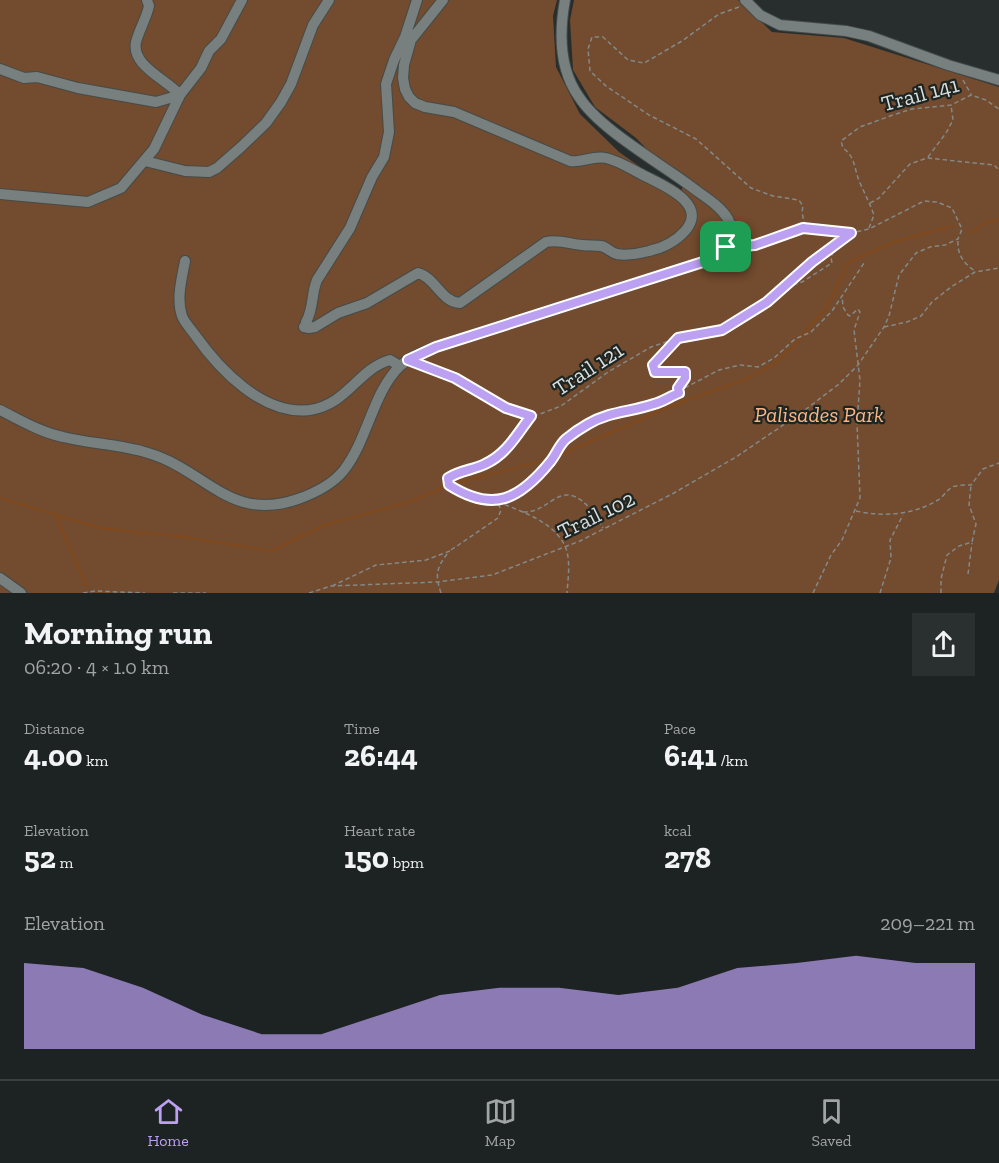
<!DOCTYPE html>
<html lang="en">
<head>
<meta charset="utf-8">
<style>
  :root { --surface:#1d2222; --page:#2a2f2f; --text:#f1f3f6; --muted:#a0a4a5; --line:#3b3f40; --accent:#bca0f2 }
  body { margin:0; font-family:"Zilla Slab",serif; background:var(--page); color:var(--text); height:100vh; display:flex; flex-direction:column; font-size:22px; white-space:nowrap }
  * { box-sizing:border-box; margin:0 }
  p { font-size:20px; color:var(--muted) }
  .icon { flex:none; width:33px; height:33px; fill:none; stroke:currentColor; stroke-width:2; stroke-linecap:round; stroke-linejoin:round }
  .map { position:relative; height:593px; overflow:hidden }
  .panel { display:flex; flex-direction:column; background:var(--surface); flex:1 }
  .panel>* { flex:none }
  .pin { position:absolute; display:grid; place-items:center; width:51px; height:51px; color:#fff; margin:-26px; border-radius:12px; box-shadow:0 3px 9px #0006 }
  .round { display:grid; place-items:center; flex:none; width:63px; height:63px; border-radius:0px; background:var(--page) }
  .summary { display:flex; align-items:center; justify-content:space-between; height:102px; padding:0 24px }
  h1 { font-size:33px; font-weight:700; line-height:45px }
  .metrics { display:grid; grid-template-columns:repeat(3,1fr); gap:9px; height:102px; padding:6px 24px }
  .metrics div { display:grid; align-content:center }
  .metrics b { font-size:30px; font-weight:700 }
  .metrics small { font-size:16px; font-weight:400 }
  .metrics p { font-size:16px }
  .chart { height:168px; padding:12px 24px }
  .chart p { display:flex; justify-content:space-between }
  .chart svg { width:100%; height:108px; margin-top:6px; fill:var(--accent); opacity:.7 }
  .menu { display:flex; justify-content:space-around; align-items:center; height:84px; border-top:2px solid var(--line); background:var(--surface); font-size:16px; color:var(--muted) }
  .menu a { display:grid; justify-items:center; gap:3px }
  .menu .current { color:var(--accent) }
  .map>svg:first-child { display:block }
  .green { fill:#734b2e }
  .lines { fill:none; stroke-linecap:round; stroke-linejoin:round }
  .stream { stroke:#81491b; stroke-width:2 }
  .minor-casing { stroke:#454b49; stroke-width:12 }
  .path { stroke:#838988; stroke-width:1.5; stroke-dasharray:4.5 3; stroke-linecap:butt }
  .minor { stroke:#77807e; stroke-width:10 }
  .route-casing { stroke:#fff; stroke-width:12 }
  .route { stroke:#bca0f2; stroke-width:8 }
  .labels { text-anchor:middle; dominant-baseline:central; stroke-width:4.5; stroke-linejoin:round; paint-order:stroke }
  .street-label { font-size:22px; fill:#dadfde; stroke:#1d2523 }
  .park-label { font-size:22px; font-style:italic; fill:#f9b585; stroke:#1d2523 }
</style>
</head>
<body>
<div class="map">
<svg width="999" height="593" viewBox="0 0 999 593">
  <rect width="100%" height="100%" fill="#272e2d"/>
  <!-- green -->
  <path class="green" d="M0,0H557L553,16L556,67L580,114L619,152L680,195L683,186L636,138L595,107L573,70L570,20L574,0H738L772,32L844,38L999,87V580L994,593H0Z"/>
  <g class="lines">
    <!-- stream -->
    <path class="stream" d="M970,233L984,224L999,219
      M0,498L100,528L184,537L271,551L325,525L412,501L449,485L553,458L674,405L746,379L776,363L799,340L828,305L849,262L894,242L952,226
      M56,516L86,585"/>
    <!-- minor casing -->
    <g class="minor-casing">
      <path id="minor" d="M745,0L760,15L780,25L846,31L869,36L948,65L999,80
        M0,69L24,78L37,77L78,88L156,102L180,95L201,68L209,51L221,39L242,0
        M145,161L185,171L209,172L217,168L241,147L266,123L281,102L291,84L313,25L329,0
        M0,194L88,202L121,188L154,149L180,95C168,80 131,66 136,42C139,30 146,19 149,6L147,0
        M185,261C182,278 176,298 182,316C184,322 191,329 195,335C219,369 263,416 310,410C348,404 358,369 390,360L400,366
        M304,327L309,328L306,322C314,308 311,294 317,280L350,228L372,177L384,157L389,132L386,84L394,60L405,37L417,0
        M309,328L315,327L338,313L367,303L418,273C435,277 442,303 460,303L546,242C559,239 570,244 582,245C589,246 595,245 601,246C607,247 611,253 617,254C626,256 641,253 649,251C663,248 676,241 685,231C709,203 662,185 643,175C631,169 619,161 606,158C593,155 582,163 570,161L454,112L425,107L415,103L409,97L405,89L403,78L404,65L411,40L443,0
        M0,410C20,420 40,432 63,437C91,444 120,444 148,453C206,470 230,523 298,499C315,493 333,484 344,470C368,439 373,392 400,366C411,356 424,352 436,347L706,261C723,254 738,238 728,219C721,207 708,199 697,191C664,165 601,131 579,97C559,69 559,33 565,0
        M0,578L21,593"/>
    </g>
    <!-- path -->
    <path class="path" d="M739,7L719,14L682,41L644,63L628,60L603,37H592L588,49L590,71L606,86L649,115L696,139L751,188L773,196L799,200L803,206L802,212L804,222L813,228
      M963,80L971,94
      M928,157L946,133L953,120L951,105
      M870,203L879,198L910,164L927,158L994,165L999,170
      M869,228L874,215C870,204 865,194 860,183C854,170 856,157 843,148L841,141L860,127L893,115L912,109L951,105L971,95L986,100L999,109
      M851,233L812,262L767,302L721,330L678,338L651,347L608,372L561,406L540,414L531,416C517,434 507,454 485,464C473,470 461,470 449,478V485L462,494L480,500L497,501L521,491L537,478L565,440L588,424L609,414L654,404L719,370L740,365L758,367L774,358L795,339L811,332L832,311L864,263
      M958,241C957,254 964,264 975,271
      M786,287L802,282L832,263L831,257L836,246
      M884,327L907,322L921,316L932,302L951,287L975,272L999,268
      M678,339L653,365L655,372H685V378L678,388L679,391
      M418,364L455,378L506,408L531,415
      M498,502C521,511 554,522 565,546C571,560 568,578 567,593
      M856,511C884,517 913,515 938,500C943,497 947,490 952,487C957,485 965,485 971,485L983,469L999,463
      M523,512C536,512 542,507 553,500C576,484 592,510 603,528
      M451,550L498,518L501,510L498,503
      M968,574L972,543
      M332,586L376,565L426,560L450,551
      M83,593L95,591L145,593
      M173,593H206
      M309,593L331,586L437,582L492,575L580,541L674,493L736,457L801,413L839,384L858,365L884,327L889,316L899,275L916,253L930,247L945,245L958,239L962,229L952,208L937,202L924,201L869,229L851,233L803,228L755,245L736,246
      M441,593C435,575 436,568 448,553
      M813,593L831,555L842,540L860,498L857,423L860,380L854,330L860,312L858,309L850,316L848,315L843,307L842,296
      M880,593L891,558L890,540L903,515
      M941,593V579L947,555L959,546L972,542L976,524L969,505L971,485"/>
    <!-- minor -->
    <use href="#minor" class="minor"/>
  </g>
  <g class="lines">
    <!-- route casing -->
    <g class="route-casing">
      <path id="route" d="M803,228L851,233L812,262L767,302L722,330L678,338L653,365L655,372H685V378L678,388L679,393C671,396 662,402 654,404C631,412 610,411 588,424C581,428 572,434 566,439C559,445 556,455 550,462C519,500 493,513 449,485L448,478C461,470 473,470 485,464C507,454 517,434 531,416L506,408L455,378L408,360L436,347L706,261L712,258L726,247L755,245Z"/>
    </g>
    <!-- route -->
    <use href="#route" class="route"/>
  </g>
  <g class="labels">
    <!-- street labels -->
    <g class="street-label">
      <text transform="translate(920 94) rotate(-15)">Trail 141</text>
      <text transform="translate(588 369) rotate(-33)">Trail 121</text>
      <text transform="translate(596 515) rotate(-26)">Trail 102</text>
    </g>
    <!-- park labels -->
    <g class="park-label">
      <text x="819" y="414">Palisades Park</text>
    </g>
  </g>
</svg>
<div class="pin" style="left:726px;top:247px;background:#1e9e55"><svg class="icon" aria-label="arrive" viewBox="0 0 24 24"><path d="M6 21V4h12l-3 4 3 4H6"/></svg></div>
</div>
<section class="panel">
<div class="summary"><div><h1>Morning run</h1><p>06:20 · 4 × 1.0 km</p></div><a class="round"><svg class="icon" aria-label="share" viewBox="0 0 24 24"><path d="M12 15V3M7 8l5-5 5 5M5 13v7h14v-7"/></svg></a></div>
<div class="metrics">
<div><p>Distance</p><b>4.00<small> km</small></b></div>
<div><p>Time</p><b>26:44</b></div>
<div><p>Pace</p><b>6:41<small> /km</small></b></div>
</div>
<div class="metrics">
<div><p>Elevation</p><b>52<small> m</small></b></div>
<div><p>Heart rate</p><b>150<small> bpm</small></b></div>
<div><p>kcal</p><b>278</b></div>
</div>
<div class="chart"><p><span>Elevation</span>209–221 m</p>
<svg viewBox="0 0 160 44" preserveAspectRatio="none"><path d="M0 44V9L10 11L20 19L30 30L40 38L50 38L60 30L70 22L80 19L90 19L100 22L110 19L120 11L130 9L140 6L150 9L160 9V44z"/></svg>
</div>
</section>
<nav class="menu">
<a class="current"><svg class="icon" aria-label="home" viewBox="0 0 24 24"><path d="M3 11l9-7 9 7M6 9v11h12V9"/></svg>Home</a>
<a><svg class="icon" aria-label="map" viewBox="0 0 24 24"><path d="M3 6l6-2 6 2 6-2v14l-6 2-6-2-6 2zM9 4v14M15 6v14"/></svg>Map</a>
<a><svg class="icon" aria-label="saved" viewBox="0 0 24 24"><path d="M7 4h10v16l-5-4-5 4z"/></svg>Saved</a>
</nav>
</body>
</html>
